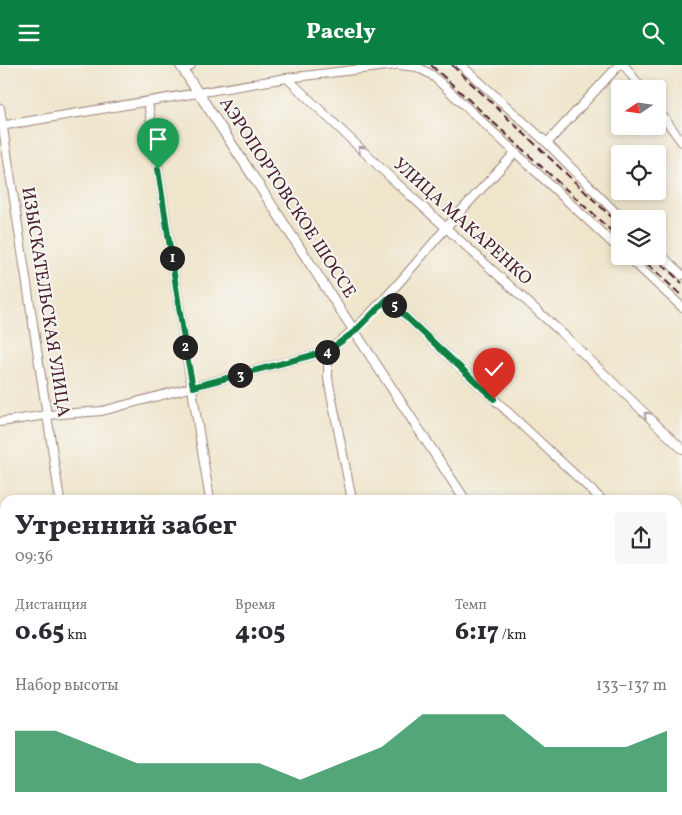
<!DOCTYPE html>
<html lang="ru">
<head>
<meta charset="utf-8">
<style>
  :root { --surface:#fff; --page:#f7f7f7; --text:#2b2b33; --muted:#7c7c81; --accent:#0b8043 }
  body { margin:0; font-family:Vollkorn,serif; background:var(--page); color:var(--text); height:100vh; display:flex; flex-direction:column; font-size:19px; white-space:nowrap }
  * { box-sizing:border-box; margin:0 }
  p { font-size:16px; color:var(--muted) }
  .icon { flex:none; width:28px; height:28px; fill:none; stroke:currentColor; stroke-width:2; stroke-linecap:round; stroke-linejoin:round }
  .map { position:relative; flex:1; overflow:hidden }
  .sheet { position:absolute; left:0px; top:430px; width:682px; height:320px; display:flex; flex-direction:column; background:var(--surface); border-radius:15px 15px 0 0; box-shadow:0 2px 8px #0003 }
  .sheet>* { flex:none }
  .needle { width:32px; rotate:257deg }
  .buttons { position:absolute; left:611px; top:15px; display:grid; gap:10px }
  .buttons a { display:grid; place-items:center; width:55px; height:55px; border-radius:5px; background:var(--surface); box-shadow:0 2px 8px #0003; font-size:25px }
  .pin { position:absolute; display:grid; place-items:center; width:42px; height:42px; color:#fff; margin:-51px -21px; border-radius:50% 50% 50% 0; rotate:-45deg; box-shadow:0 0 5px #0007 }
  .pin .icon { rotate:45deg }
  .km { position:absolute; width:25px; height:25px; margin:-12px; border-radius:50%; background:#222; color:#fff; font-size:14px; line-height:25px; text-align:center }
  .round { display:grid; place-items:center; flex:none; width:52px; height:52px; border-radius:5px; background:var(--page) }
  .headline { display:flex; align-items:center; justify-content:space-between; height:85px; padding:0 15px }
  h1 { font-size:28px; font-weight:800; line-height:38px }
  .metrics { display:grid; grid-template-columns:repeat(3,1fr); gap:8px; height:85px; padding:5px 15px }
  .metrics div { display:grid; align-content:center }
  .metrics b { font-size:25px; font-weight:800 }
  .metrics small { font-size:14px; font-weight:400 }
  .metrics p { font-size:14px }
  .chart { height:140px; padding:10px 15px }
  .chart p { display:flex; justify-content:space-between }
  .chart svg { width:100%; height:90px; margin-top:5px; fill:var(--accent); opacity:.7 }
  header { display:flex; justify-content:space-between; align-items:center; height:65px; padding:0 15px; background:var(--accent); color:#fff; font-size:22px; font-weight:800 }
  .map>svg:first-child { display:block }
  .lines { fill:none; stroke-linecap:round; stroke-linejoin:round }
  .minor-casing { stroke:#9c827b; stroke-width:10 }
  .major-casing { stroke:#9c827b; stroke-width:11 }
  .minor { stroke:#fff; stroke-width:8 }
  .major { stroke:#fff; stroke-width:9 }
  .rail { stroke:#4a1f2b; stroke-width:2; stroke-dasharray:8 4; stroke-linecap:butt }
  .oneway { stroke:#ae9aa0 }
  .route-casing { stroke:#fff; stroke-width:10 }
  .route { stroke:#0b8043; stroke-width:6 }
  .labels { text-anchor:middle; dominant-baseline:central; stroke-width:4; stroke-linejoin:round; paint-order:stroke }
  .street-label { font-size:18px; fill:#4a1f2b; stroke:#f6f6f2 }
</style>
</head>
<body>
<header><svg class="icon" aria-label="menu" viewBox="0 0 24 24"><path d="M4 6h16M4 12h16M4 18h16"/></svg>Pacely<svg class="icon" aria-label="search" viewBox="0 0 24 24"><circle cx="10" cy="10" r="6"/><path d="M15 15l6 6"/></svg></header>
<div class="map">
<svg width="682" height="750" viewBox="0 0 682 750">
  <rect width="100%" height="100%" fill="#f6f6f2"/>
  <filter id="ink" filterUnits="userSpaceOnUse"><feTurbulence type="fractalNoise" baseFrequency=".02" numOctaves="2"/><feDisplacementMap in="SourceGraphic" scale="10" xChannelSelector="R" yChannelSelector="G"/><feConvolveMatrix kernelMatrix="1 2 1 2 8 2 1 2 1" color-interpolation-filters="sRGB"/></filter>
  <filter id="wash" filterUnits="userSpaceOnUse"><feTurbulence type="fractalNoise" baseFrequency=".0096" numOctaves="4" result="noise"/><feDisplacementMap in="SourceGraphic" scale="20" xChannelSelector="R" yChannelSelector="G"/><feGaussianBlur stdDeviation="1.12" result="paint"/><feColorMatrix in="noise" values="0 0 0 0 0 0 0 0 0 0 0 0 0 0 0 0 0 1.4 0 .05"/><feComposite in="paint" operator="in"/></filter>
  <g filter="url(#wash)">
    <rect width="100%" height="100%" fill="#efe5cb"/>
  </g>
  <g filter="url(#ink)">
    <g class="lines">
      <!-- minor casing -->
      <g class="minor-casing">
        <path id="minor" d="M400,0L417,2L432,10L620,185
          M461,0L547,78L622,154
          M624,0L642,24
          M184,6L191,0
          M287,13L395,0
          M148,37L185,281L210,435
          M0,43L60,435
          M658,45L682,77
          M0,61L287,13L390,112L565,271L682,384
          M547,78L619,0
          M658,187L682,210
          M627,191L682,242
          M387,234L602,435
          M328,286V314L352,435
          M0,357L47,350L102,346L328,286C374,251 407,208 445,164C467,138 492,113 515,88
          M678,509L682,503
          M0,650L5,649
          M105,745V750
          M256,745L257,750
          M402,745L403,750
          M669,745L672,750"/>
      </g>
      <!-- major casing -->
      <g class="major-casing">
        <path id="major" d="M180,0L465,435
          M678,635L682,639"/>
      </g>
      <!-- minor -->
      <use href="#minor" class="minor"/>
      <!-- major -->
      <use href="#major" class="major"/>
      <!-- rail -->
      <path class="rail" d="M431,0L620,174
        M452,0L620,160
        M639,191L682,231
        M653,191L682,218"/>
    </g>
    <!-- one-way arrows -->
    <defs><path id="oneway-chevron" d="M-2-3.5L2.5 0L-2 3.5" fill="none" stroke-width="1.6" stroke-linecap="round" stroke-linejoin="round" transform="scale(1.25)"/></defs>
    <g class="oneway">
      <use href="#oneway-chevron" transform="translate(361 84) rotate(-137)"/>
      <use href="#oneway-chevron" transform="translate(647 350) rotate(-136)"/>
    </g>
  </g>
  <g class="lines" filter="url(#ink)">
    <!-- route casing -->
    <g class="route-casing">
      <path id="route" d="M158,104L185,281L193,322L328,286L354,267L387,234L494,334"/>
    </g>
    <!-- route -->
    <use href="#route" class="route"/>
  </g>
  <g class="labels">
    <!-- street labels -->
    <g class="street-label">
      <text transform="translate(287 133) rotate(57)">АЭРОПОРТОВСКОЕ ШОССЕ</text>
      <text transform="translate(462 157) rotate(42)">УЛИЦА МАКАРЕНКО</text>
      <text transform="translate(45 237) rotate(81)">ИЗЫСКАТЕЛЬСКАЯ УЛИЦА</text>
    </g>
  </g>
</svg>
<div class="buttons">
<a><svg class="needle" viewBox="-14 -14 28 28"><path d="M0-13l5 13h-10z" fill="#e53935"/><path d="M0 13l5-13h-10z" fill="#7c7c81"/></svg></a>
<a><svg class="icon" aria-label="locate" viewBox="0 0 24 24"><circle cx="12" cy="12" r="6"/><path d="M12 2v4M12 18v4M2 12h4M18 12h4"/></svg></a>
<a><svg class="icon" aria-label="layers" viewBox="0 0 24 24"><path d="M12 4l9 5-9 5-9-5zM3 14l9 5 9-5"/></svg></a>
</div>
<div class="pin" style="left:158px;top:104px;background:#1e9e55"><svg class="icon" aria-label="arrive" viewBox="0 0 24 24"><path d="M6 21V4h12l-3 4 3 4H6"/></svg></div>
<div class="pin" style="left:494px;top:334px;background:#d93025"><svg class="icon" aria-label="check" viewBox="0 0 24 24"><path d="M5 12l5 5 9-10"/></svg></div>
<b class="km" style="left:172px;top:193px">1</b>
<b class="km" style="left:185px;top:282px">2</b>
<b class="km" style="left:240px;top:310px">3</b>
<b class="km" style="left:327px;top:287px">4</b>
<b class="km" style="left:394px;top:240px">5</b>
<section class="sheet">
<div class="headline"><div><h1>Утренний забег</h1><p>09:36</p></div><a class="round"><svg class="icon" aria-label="share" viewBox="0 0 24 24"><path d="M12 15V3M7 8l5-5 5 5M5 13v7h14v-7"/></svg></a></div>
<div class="metrics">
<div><p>Дистанция</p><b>0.65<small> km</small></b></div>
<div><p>Время</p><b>4:05</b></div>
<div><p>Темп</p><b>6:17<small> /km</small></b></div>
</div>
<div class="chart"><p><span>Набор высоты</span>133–137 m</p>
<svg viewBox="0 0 160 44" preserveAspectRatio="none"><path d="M0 44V14L10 14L20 22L30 30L40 30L50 30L60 30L70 38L80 30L90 22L100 6L110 6L120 6L130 22L140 22L150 22L160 14V44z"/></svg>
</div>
</section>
</div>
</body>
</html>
